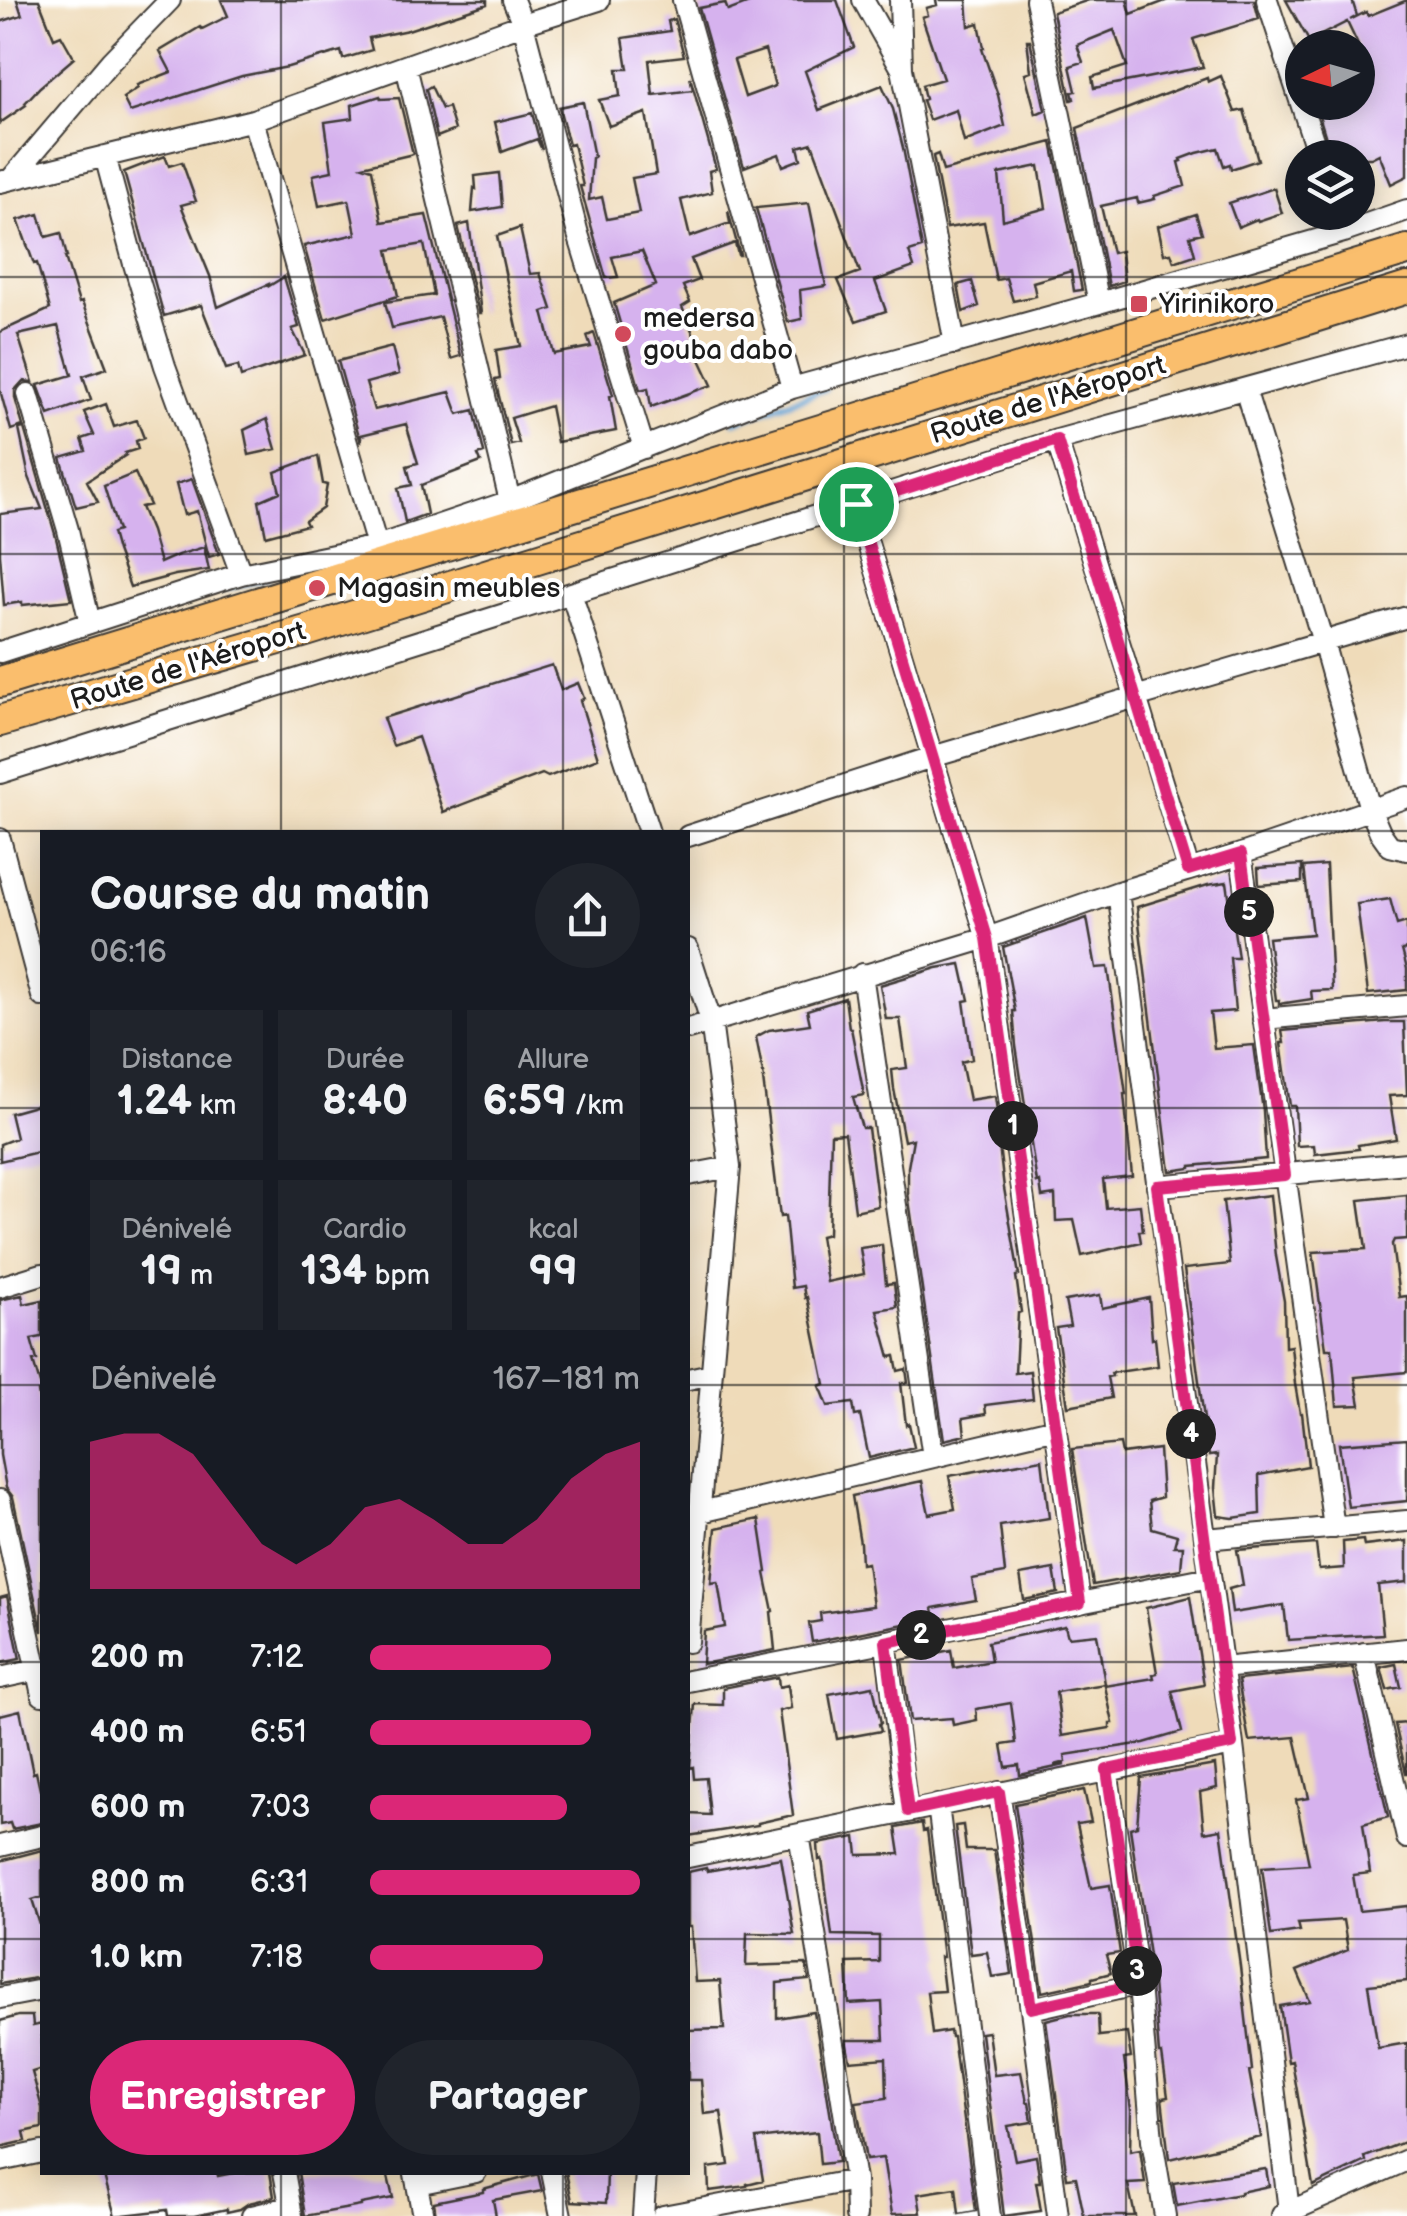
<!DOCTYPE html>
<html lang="fr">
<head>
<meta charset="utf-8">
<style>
  :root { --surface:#171b24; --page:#20242c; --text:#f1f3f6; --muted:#9ea1a6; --accent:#db2777 }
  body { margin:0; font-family:"Balsamiq Sans",sans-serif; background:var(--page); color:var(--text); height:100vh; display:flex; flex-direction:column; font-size:38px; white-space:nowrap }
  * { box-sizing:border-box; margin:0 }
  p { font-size:32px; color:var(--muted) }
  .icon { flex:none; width:55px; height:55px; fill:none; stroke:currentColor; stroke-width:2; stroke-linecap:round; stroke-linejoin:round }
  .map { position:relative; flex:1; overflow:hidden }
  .side { position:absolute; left:40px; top:830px; width:650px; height:1345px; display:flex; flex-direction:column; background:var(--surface); border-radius:0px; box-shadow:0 5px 25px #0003 }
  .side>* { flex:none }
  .needle { width:65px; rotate:265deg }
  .fabs { position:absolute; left:1285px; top:30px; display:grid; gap:20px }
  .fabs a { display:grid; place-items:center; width:90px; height:90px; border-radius:50%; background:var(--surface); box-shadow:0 5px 25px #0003; font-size:50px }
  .pin { position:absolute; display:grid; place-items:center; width:85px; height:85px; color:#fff; margin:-42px; border:5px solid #fff; border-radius:50%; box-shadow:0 2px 10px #0007 }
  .km { position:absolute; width:50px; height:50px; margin:-25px; border-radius:50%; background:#222; color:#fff; font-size:28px; line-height:50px; text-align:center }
  .round { display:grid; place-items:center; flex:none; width:105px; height:105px; border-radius:52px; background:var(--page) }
  .overview { display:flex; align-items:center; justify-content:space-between; height:170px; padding:0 50px }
  h1 { font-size:45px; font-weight:700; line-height:75px }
  .stats { display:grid; grid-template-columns:repeat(3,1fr); gap:15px; height:170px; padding:10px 50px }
  .stats div { display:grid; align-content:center; border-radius:0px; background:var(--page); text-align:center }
  .stats b { font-size:42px; font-weight:700 }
  .stats small { font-size:28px; font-weight:400 }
  .stats p { font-size:28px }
  .chart { height:280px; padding:20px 50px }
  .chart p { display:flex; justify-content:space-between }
  .chart svg { width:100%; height:180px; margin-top:10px; fill:var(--accent); opacity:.7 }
  .action { display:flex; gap:20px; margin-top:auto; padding:20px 50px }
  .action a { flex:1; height:115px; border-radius:60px; background:var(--accent); color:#fff; font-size:40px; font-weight:700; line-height:115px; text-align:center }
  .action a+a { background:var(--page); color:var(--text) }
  ul { padding:0 50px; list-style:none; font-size:32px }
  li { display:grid; grid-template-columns:160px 120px 1fr; align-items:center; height:75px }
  li i { height:25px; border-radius:12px; background:var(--accent) }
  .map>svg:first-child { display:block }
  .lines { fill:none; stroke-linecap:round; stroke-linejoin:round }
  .stream { stroke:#65a7d9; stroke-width:6 }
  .building { fill:#d6b2ee; fill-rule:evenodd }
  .minor-casing { stroke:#3c3934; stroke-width:24 }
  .highway-casing { stroke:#3c3934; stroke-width:34 }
  .minor { stroke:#fff; stroke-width:20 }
  .highway { stroke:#fabe6d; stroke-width:30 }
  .route-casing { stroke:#fff; stroke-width:20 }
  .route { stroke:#db2777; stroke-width:12 }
  .grid { fill:none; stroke:#1c1c1c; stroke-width:2.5; stroke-opacity:0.55 }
  .poi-dot { fill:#d1495b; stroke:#fff; stroke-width:4 }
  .labels { text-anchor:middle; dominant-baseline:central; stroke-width:8; stroke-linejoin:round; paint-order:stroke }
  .poi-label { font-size:28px; fill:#1c1c1c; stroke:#fff; text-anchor:start }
  .street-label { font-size:28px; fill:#1c1c1c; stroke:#fff }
</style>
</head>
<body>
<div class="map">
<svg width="1407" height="2216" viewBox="0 0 1407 2216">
  <rect width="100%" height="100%" fill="#fff"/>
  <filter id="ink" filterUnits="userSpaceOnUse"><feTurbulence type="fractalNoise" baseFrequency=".01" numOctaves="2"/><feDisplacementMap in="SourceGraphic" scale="20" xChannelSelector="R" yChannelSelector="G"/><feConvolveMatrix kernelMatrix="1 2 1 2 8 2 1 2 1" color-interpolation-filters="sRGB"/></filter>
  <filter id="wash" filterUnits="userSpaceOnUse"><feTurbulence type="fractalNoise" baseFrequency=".0048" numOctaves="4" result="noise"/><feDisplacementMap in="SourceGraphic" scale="40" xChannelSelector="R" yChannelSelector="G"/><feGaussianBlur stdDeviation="2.25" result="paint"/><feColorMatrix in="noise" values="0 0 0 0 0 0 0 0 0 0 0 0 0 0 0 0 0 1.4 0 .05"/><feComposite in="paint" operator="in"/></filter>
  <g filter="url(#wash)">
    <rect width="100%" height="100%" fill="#efdbb9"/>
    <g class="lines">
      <!-- stream -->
      <path class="stream" d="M734,422L825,389
        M221,590L267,578"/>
    </g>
    <g id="blocks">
      <!-- building -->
      <path class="building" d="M17,0H39L54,38L61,35L74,58L40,87L25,103L26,105L0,123V22L22,15Z
        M221,0H487V4L408,30L369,38L372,50L343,59L341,51L288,67L242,76L130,112L123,98L138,88L137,85L171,72L160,51L200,27L202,29L228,16Z
        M757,0H837L854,47L805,71L819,110L882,85L893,109L903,148L922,248L909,252L914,267L875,281L886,311L856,321L838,280L860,272L812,143L798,147L801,159L783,166L779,154L744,167L699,8L725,3L728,11ZM765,50L775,86L745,97L734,60Z
        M936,0H967L969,26L979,23L984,48L982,49L998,95L1005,126L964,142L956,110L929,120L922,100L925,99L922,85L943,79L922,17L928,15L926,8L937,5Z
        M1089,0H1127L1131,14L1168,0H1254L1259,19L1193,39L1203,67L1094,88L1092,77L1127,66L1114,30L1077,45L1083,62L1070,66L1076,91L1072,92L1074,99L1071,100L1053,12Z
        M1286,0H1352L1357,16L1350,20L1366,12L1368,16L1407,0V176L1391,184L1379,154L1371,158H1332L1319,115L1350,102H1358V45L1347,22L1309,41Z
        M674,19L684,56L649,60L653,95L693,90L690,77L716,169L709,171L712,192L681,200L690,237L730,223L728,211L740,255H738L735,243L691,259L699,280L683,286L690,302L682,307L695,338L691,340L712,385L651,407L648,388L640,390L614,303L656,285L642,251L612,257L618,277L606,278L580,186H583L573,144L569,145L559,107L583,102L594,157L592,158L589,200L602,197L607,219L639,213L632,178L656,174L646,113L609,126L599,100L620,96L617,69H628L623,38L670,31L668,21Z
        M1027,40H1030L1045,110L1036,114L1025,73L1031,71Z
        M1221,76L1235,112L1244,110L1258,160L1231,169L1230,164L1224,166L1218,148L1197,153L1181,159L1182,161L1179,162L1185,186L1154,196L1155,199L1138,203L1137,198L1101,206L1112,253L1121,251L1124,281L1109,286L1077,128L1207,78L1208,82Z
        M431,86L442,109L448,107L455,130L437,137L426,89Z
        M380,96L381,99L399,98L413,154L363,166L372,169L382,222L426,215L461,356L451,359L440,317L392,328L385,302L434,295L424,244L388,250L398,296L325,319L304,246L356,234L349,200L319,206L313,175L332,171L325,122L353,118L352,105Z
        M532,113L542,150L537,139L502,152L495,122Z
        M1052,142L1082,290L1074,291L1071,271L1033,282L1036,296L1013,301L1006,278L996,280L984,222L947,228L933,156L938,154L943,171ZM1039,166L1046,208L1003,220L999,174Z
        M165,156L169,166L182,162L196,201L181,205L210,276L218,307L269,284V286L284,277L299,327L292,329L305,355L241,377L238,366L226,369L201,305L164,316L124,172Z
        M499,173L502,207L472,212L474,188L476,189L475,176Z
        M1274,188L1282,213L1258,221L1257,219L1238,227L1229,203Z
        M809,203L826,286L800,290L802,319L788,322L756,208Z
        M39,214L46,237L61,233L67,257H65L79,303L82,302L107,368L83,376L91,400L49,415L38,385L72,375L58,326L18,335L33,382L23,381L15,390V398L23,426L11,430L0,390V332L50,309L37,263L34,264L18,220Z
        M1196,214L1202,233L1190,236L1195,255L1174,262L1171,253L1164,254L1158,226Z
        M469,223L481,313H479L458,226Z
        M520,228L530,274L540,273L552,309L543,312L554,354L591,347L587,336L594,333L613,395L610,396L616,431L557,442L550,406L511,418L519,443L511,445L495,380L500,379L496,350L521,346L497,236Z
        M972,281L979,306L963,312L958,285Z
        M392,347L399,374L366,383L374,410L450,392L458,414L474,410L484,453L478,455L481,462L421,485L427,514L405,522L398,488L412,485L407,466L418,463L406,424L361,435V443L338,361Z
        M106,404L114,427L137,420L144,438L136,441L138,449L125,453L126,455L87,481L98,502L76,507L61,458L86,451L82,439L94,435L84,412Z
        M267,419L276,449L249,455L244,430Z
        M24,428L55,534L71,600L22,605V602L4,605L0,554V514L42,509L29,477L19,429Z
        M318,456L323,484L327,485L323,508L305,521L307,525L266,536L259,501L280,492L275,472Z
        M135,473L150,505L141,507L151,531L160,563L178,555L204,547L209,570L175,575L130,587L117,551L112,533L118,531L104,486Z
        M192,479L219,554L209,557L197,511L184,515L176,484Z
        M552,665L561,690L578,683L584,698L580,701L598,758L548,777L542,774L443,812L418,737L393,746L383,718Z
        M1302,865V882L1259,885L1258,868Z
        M1326,865L1332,990L1311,991L1312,999L1279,1004V1000H1276L1268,938L1312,934L1304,867Z
        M1227,882L1238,958H1230L1235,1011L1210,1013L1214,1048L1254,1045L1263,1111L1266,1159L1191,1166V1168L1170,1171L1137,907L1208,885Z
        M1390,899L1397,925L1407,922V949L1402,950L1407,969V990L1368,994L1357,904Z
        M1087,918L1096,968L1108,967L1126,1094H1124L1132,1176L1103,1179L1106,1208L1140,1205L1143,1231H1139L1141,1242L1082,1256L1074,1220L1056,1221L1055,1195L1042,1197L1040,1182L1037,1183L1016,1046L1013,1011H1015L1003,947Z
        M961,964L969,1000L964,1001L972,1059L961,1062L969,1100L995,1096L997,1111L995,1112L1004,1188L1019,1275L1016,1276L1021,1312L1018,1313L1015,1373L1030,1371L1033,1399L985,1405L986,1414L963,1418L965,1435L944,1440L908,1193V1167L913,1139L904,1141L894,1089L892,1070L907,1068L900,1019H886L880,985L937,968Z
        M845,998L849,1028H851L864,1095L853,1097L862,1128H868L878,1206L855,1211L845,1133L831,1134L828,1234L820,1236L827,1282L864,1274L860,1248L882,1245L886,1284L894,1283L897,1307L877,1310L890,1357L895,1356L898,1371L906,1369L908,1383H901L906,1425L909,1424L914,1447L869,1458L860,1415L855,1416L853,1403L828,1406L820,1386L825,1384L807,1297L805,1298L803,1286L792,1288L785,1216L780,1217L763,1079L764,1078L756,1037L769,1030L810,1024L807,1010Z
        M1385,1022H1404L1407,1095L1389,1096L1396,1139L1358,1145L1359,1149L1315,1154L1314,1145L1297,1146L1295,1106H1290L1281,1043H1284L1282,1031Z
        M42,1104V1151L0,1161V1144L16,1138L10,1113Z
        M1270,1195L1276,1256L1284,1301L1285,1347L1291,1346L1295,1384L1300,1413H1302L1308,1466L1259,1475L1260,1514L1233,1518L1218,1516L1215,1488L1217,1455L1209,1456L1184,1269L1230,1264L1223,1201Z
        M1407,1195V1239L1394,1240L1392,1244L1399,1297L1407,1296V1372L1355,1377L1360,1405L1337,1406L1332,1349H1326L1313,1252L1366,1249L1359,1200Z
        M22,1295L24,1304L42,1300V1337L31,1339L37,1360L33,1361L42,1391L38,1392L42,1415V1632L13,1497L6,1488L0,1455V1300Z
        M1100,1295L1102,1308L1149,1298L1152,1339L1155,1338L1158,1366L1111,1373L1112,1376L1107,1377L1111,1398L1068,1406L1056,1328L1070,1326L1065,1301Z
        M1407,1439V1501L1348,1507L1339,1444Z
        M1120,1444L1122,1454L1159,1449L1162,1497L1149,1501L1152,1528L1177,1535L1174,1546H1183L1181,1569L1093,1585L1072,1449Z
        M1042,1459L1049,1518L1000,1526L1005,1573L972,1579L976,1600L933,1608L935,1618L812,1642L809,1623L821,1621L820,1613L873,1606L867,1563L861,1564L860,1543L852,1496L922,1481L929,1514L955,1509L949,1476Z
        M759,1519L767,1572L765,1573L773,1611L771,1612L775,1650L702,1664L704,1631L725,1627L718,1582L711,1583L716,1528Z
        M1363,1540L1364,1546L1407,1541V1582L1378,1585L1383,1634L1288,1640L1284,1605L1232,1613L1229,1589L1243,1585L1237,1550L1316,1544L1319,1570L1344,1568L1343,1542Z
        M1054,1569L1058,1593L1024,1600L1020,1575Z
        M7,1596L20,1659L0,1663V1598Z
        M1190,1597L1204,1685L1172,1691L1182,1732L1144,1743L1065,1755L1066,1762L1055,1765H1065L1020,1775L1019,1765L1006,1767L1002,1745L1016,1743L1011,1703L976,1709L977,1720L953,1725L952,1718L910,1721L902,1660L951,1650L954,1668L991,1661L988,1642L1065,1626L1068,1637L1097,1634L1105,1684L1056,1692L1062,1736L1110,1728V1723H1113L1105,1686L1154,1678L1153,1674L1157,1673L1146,1608Z
        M1396,1664L1401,1687L1387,1690L1381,1667Z
        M1353,1668L1388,1817L1363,1824L1370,1873L1353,1875L1359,1911L1407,1906V1981L1368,1985L1378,2048L1407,2043V2141L1365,2157L1366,2161L1313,2186L1292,2061L1288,2062L1280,2006L1310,2001L1297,1971L1348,1950L1343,1920L1298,1923L1300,1931L1271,1935L1262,1867L1309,1864L1296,1800L1309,1798L1295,1737L1249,1741L1238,1680Z
        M778,1677L779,1687L788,1685L791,1708L779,1711L793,1815L758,1823V1825L688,1836L689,1814L710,1815L706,1778L694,1779L693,1767L690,1768L695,1704L723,1705V1688Z
        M873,1686L881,1723L879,1724L881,1731L837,1739L829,1694Z
        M20,1710L33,1773L36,1772L40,1790L42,1789V1823L12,1829L10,1823L0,1825V1715Z
        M1407,1723V1773H1406L1395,1724Z
        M1215,1765L1217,1788L1200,1792L1204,1832L1221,1829L1240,1966L1252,2070L1249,2071L1261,2137L1169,2159L1162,2098L1168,2097L1162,2054H1159L1153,1982L1130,1828L1137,1826L1141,1778Z
        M1084,1790L1091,1822L1077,1824L1091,1888L1110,1885L1120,1953L1106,1955L1111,1973L1092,1978V1981L1042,1992L1015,1804Z
        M922,1823L923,1831L927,1830L943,1957H940L944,1991L927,1992L932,2034L950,2031L951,2037H953L976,2211L959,2214L956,2188L918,2194L921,2213L892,2214L883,2158L866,2160L856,2102L887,2098L886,2058L850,2061L846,2040H884L882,2002L849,2004L847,1963L879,1962V1936L832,1935L822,1859L819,1860L818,1844L856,1837L858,1855L900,1854L896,1828Z
        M963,1825L966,1850H994L1012,1974L992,1977L987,1952L971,1954L955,1826Z
        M42,1850V1897L32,1900L41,1928L42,1977L0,1984V1861Z
        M781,1858L794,1934L747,1933L746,1966L806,1964L809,1980L777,1983V2018L814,2012L838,2162L820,2164L817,2132L756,2139L763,2180L747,2184V2186L709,2191L708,2168L729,2165L721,2112L704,2114L701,2080H688V2030L724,2029L720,1981L695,1982L691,1927H688V1872L706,1868L707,1871Z
        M1070,2014H1098L1099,2036L1127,2033L1131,2058L1124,2059L1131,2110L1130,2151L1140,2149L1145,2183L1128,2184L1135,2216H1084L1076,2177L1067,2178L1046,2020Z
        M18,2016H32L33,2026L42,2024V2069L32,2072L42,2108V2128L24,2132L26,2141L0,2147V2021Z
        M988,2032L994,2075L1021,2072L1027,2102H1029L1032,2122L1008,2126L1015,2160L1036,2156L1040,2182H1036L1041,2211L1004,2216L981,2033Z
        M1266,2169L1269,2186L1240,2192V2194L1177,2206L1173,2183Z
        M103,2172H217L218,2176L238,2172H270L274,2197L249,2203L240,2209L227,2212V2209L194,2216H168L167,2210L115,2216Z
        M298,2172H387L393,2198L361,2204V2206L305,2216Z
        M566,2172H607L606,2203L572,2201Z
        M538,2174L542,2191L493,2200L496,2216H436L434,2202L483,2192V2189Z"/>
    </g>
  </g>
  <g filter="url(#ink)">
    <use href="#blocks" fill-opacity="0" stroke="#3c3934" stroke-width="2.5"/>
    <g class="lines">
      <!-- minor casing -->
      <g class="minor-casing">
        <path id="minor" d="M513,0L523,24L578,234L644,448
          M683,0L792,388
          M863,0L902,69L900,0
          M1267,0L1319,158
          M406,66L510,501
          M902,69L955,344
          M253,120L377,546
          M105,156L134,264L165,366L241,574
          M11,179L111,61L170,0
          M0,182L253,120L523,24L599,0
          M1338,212L1344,232
          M1099,303L1344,232L1407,210
          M1245,389L1323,642L1370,809L1380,832L1390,846L1407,850
          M28,394L68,530L90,623
          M1057,440L1189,870
          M856,504L987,938L1080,1603
          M571,593L649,832
          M0,652L241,574L377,546L510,501L792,388L1099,303L1036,0
          M0,773L1057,440L1407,344
          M688,836L932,757L1407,617
          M0,839L42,996
          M1241,854L1334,1528
          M1118,892L1233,1745L1289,2211
          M688,949L711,1021L730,1167L688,1642
          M862,974L933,1457
          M1263,1019L1407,1006
          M688,1029L987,938L1118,892L1241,854L1407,797
          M688,1175L730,1167
          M1157,1186L1407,1163
          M0,1287L42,1274
          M688,1379L711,1374
          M0,1500L42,1695
          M688,1515L1056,1428
          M1205,1539L1407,1521
          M886,1642L907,1811
          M1364,1653L1407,1838
          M1222,1668L1407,1649
          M0,1678L42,1669
          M688,1681L1210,1577
          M1107,1770L1139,1984L1152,2140L1165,2216
          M999,1792L1031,2009L1058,2216
          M938,1805L990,2216
          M799,1834L855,2180L856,2216
          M0,1846L42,1836
          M688,1857L1233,1745
          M0,1998L42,1990
          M1031,2009L1139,1984
          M0,2161L42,2152
          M284,2172L292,2216
          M552,2172L561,2216
          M415,2174L423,2216
          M417,2184L476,2172
          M1282,2215L1407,2160
          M252,2216L290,2207
          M643,2216L646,2172
          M663,2216L855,2180"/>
      </g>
      <!-- highway casing -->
      <g class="highway-casing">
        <path id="highway" d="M0,682L1407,250
          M0,721L306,631L1407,288"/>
      </g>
      <!-- minor -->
      <use href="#minor" class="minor"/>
      <!-- highway -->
      <use href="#highway" class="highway"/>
    </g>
  </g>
  <g class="lines" filter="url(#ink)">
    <!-- route casing -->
    <g class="route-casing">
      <path id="route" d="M1057,440L1188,870L1241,854L1285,1175L1157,1186L1232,1744L1107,1770L1139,1984L1031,2008L999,1792L908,1811L886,1642L1080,1603L987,938L856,504Z"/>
    </g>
    <!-- route -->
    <use href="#route" class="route"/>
  </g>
  <!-- grid -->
  <path class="grid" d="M281,0V832M563,0V832M844,0V2216M1126,0V2216M0,277H1407M0,554H1407M0,831H1407M0,1108H42M688,1108H1407M0,1385H42M688,1385H1407M0,1662H42M688,1662H1407M0,1939H42M688,1939H1407M281,2172V2216M563,2172V2216"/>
  <!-- markers -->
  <g class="poi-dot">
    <rect x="1129" y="294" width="20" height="20" rx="5"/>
    <circle cx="623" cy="334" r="10"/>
    <circle cx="317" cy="588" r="10"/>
  </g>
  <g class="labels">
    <!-- poi labels -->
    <g class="poi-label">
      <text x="1159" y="304">Yirinikoro</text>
      <text x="643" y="318">medersa<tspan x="643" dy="32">gouba dabo</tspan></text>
      <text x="337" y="588">Magasin meubles</text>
    </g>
    <!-- street labels -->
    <g class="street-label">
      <text transform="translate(1048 400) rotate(-17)">Route de l'Aéroport</text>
      <text transform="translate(188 666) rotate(-17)">Route de l'Aéroport</text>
    </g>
  </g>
</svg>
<div class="fabs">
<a><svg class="needle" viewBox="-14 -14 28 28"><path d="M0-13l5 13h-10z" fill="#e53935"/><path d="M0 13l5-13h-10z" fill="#9ea1a6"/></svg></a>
<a><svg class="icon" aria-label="layers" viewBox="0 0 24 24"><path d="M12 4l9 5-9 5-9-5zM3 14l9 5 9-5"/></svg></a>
</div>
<div class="pin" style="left:856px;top:504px;background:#1e9e55"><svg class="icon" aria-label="arrive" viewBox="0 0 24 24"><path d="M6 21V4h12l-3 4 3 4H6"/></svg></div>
<b class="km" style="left:1013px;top:1126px">1</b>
<b class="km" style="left:921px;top:1635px">2</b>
<b class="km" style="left:1137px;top:1971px">3</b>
<b class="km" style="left:1191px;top:1434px">4</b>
<b class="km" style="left:1249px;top:912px">5</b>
<section class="side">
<div class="overview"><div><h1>Course du matin</h1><p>06:16</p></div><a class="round"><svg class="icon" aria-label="share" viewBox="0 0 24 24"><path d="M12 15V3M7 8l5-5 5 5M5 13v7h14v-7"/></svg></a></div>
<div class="stats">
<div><p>Distance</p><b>1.24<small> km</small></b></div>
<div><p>Durée</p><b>8:40</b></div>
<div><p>Allure</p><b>6:59<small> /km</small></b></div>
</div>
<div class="stats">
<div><p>Dénivelé</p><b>19<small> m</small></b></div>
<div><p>Cardio</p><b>134<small> bpm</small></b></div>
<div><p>kcal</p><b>99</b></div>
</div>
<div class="chart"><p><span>Dénivelé</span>167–181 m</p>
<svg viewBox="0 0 160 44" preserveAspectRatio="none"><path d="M0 44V8L10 6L20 6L30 11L40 22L50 33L60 38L70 33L80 24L90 22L100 27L110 33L120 33L130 27L140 17L150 11L160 8V44z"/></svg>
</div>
<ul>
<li><b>200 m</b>7:12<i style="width:67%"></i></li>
<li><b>400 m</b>6:51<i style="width:82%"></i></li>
<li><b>600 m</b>7:03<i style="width:73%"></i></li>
<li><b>800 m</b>6:31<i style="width:100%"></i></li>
<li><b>1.0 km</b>7:18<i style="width:64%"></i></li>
</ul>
<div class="action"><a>Enregistrer</a><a>Partager</a></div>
</section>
</div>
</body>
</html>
